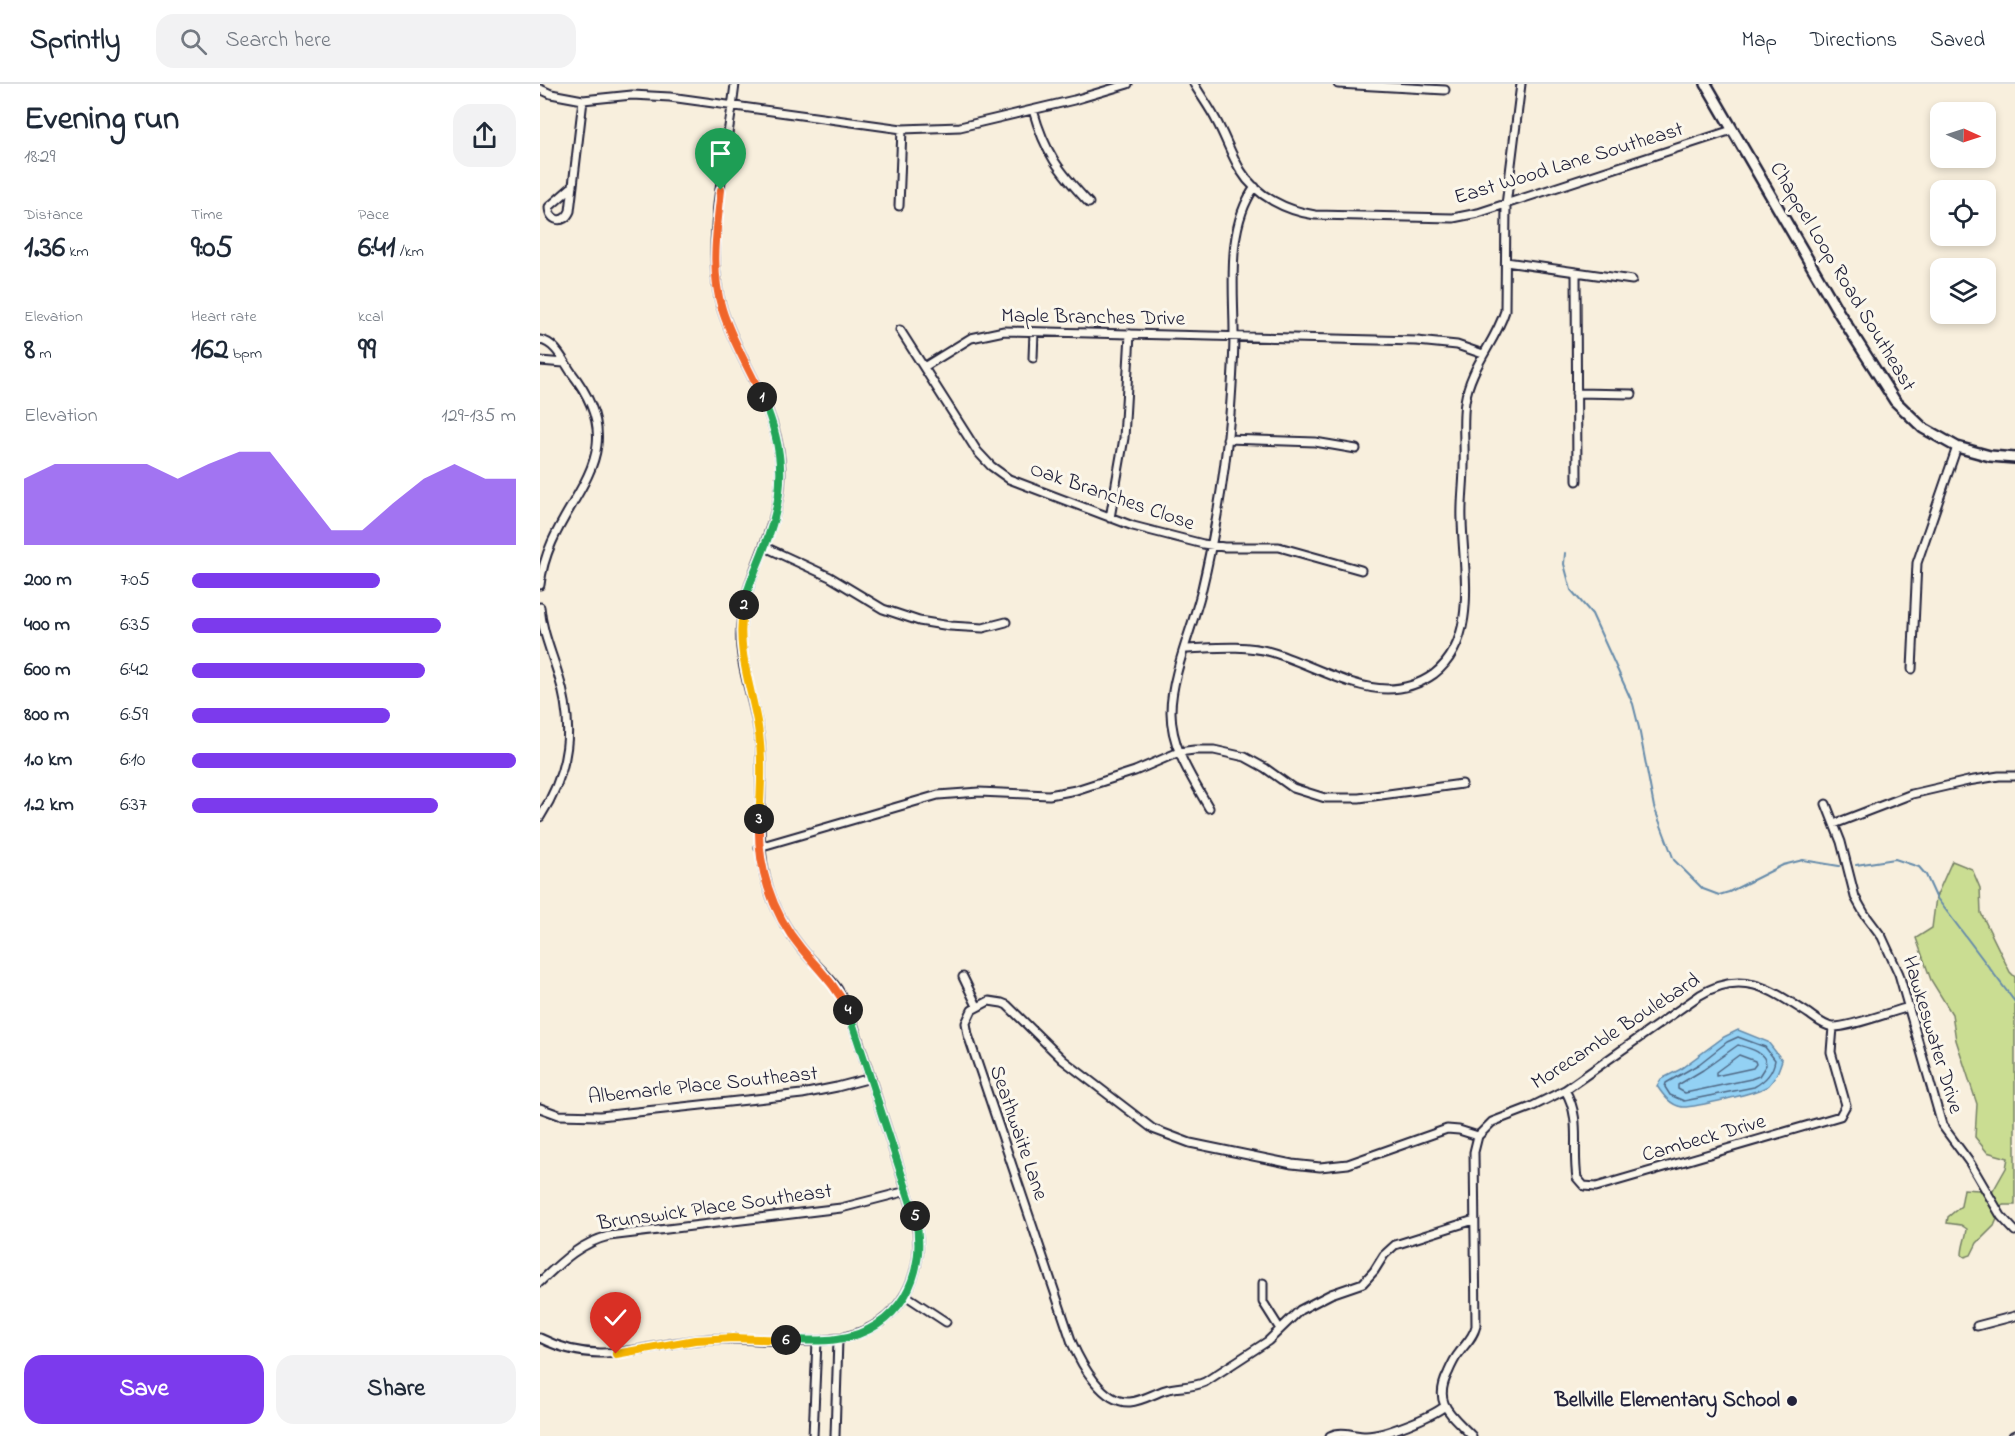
<!DOCTYPE html>
<html lang="en">
<head>
<meta charset="utf-8">
<style>
  :root { --surface:#fff; --page:#f2f2f3; --text:#1f2937; --muted:#747a83; --line:#e0e1e3; --accent:#7c3aed }
  body { margin:0; font-family:"Indie Flower",sans-serif; background:var(--page); color:var(--text); height:100vh; display:flex; flex-direction:column; font-size:22px; white-space:nowrap }
  * { box-sizing:border-box; margin:0 }
  p { font-size:20px; color:var(--muted) }
  .icon { flex:none; width:33px; height:33px; fill:none; stroke:currentColor; stroke-width:2; stroke-linecap:round; stroke-linejoin:round }
  .map { position:relative; flex:1; overflow:hidden }
  .sheet { display:flex; flex-direction:column; background:var(--surface); width:540px }
  .sheet>* { flex:none }
  .needle { width:39px; rotate:93deg }
  .fabs { position:absolute; left:1390px; top:18px; display:grid; gap:12px }
  .fabs a { display:grid; place-items:center; width:66px; height:66px; border-radius:12px; background:var(--surface); box-shadow:0 3px 9px #0003; font-size:30px }
  .pin { position:absolute; display:grid; place-items:center; width:51px; height:51px; color:#fff; margin:-62px -26px; border-radius:50% 50% 50% 0; rotate:-45deg; box-shadow:0 0 6px #0007 }
  .pin .icon { rotate:45deg }
  .km { position:absolute; width:30px; height:30px; margin:-15px; border-radius:50%; background:#222; color:#fff; font-size:16px; line-height:30px; text-align:center }
  .round { display:grid; place-items:center; flex:none; width:63px; height:63px; border-radius:18px; background:var(--page) }
  .summary { display:flex; align-items:center; justify-content:space-between; height:102px; padding:0 24px }
  h1 { font-size:33px; font-weight:700; line-height:45px }
  .stats { display:grid; grid-template-columns:repeat(3,1fr); gap:9px; height:102px; padding:6px 24px }
  .stats div { display:grid; align-content:center }
  .stats b { font-size:30px; font-weight:700 }
  .stats small { font-size:16px; font-weight:400 }
  .stats p { font-size:16px }
  .chart { height:168px; padding:12px 24px }
  .chart p { display:flex; justify-content:space-between }
  .chart svg { width:100%; height:108px; margin-top:6px; fill:var(--accent); opacity:.7 }
  .primary-button { display:flex; gap:12px; margin-top:auto; padding:12px 24px }
  .primary-button a { flex:1; height:69px; border-radius:18px; background:var(--accent); color:#fff; font-size:24px; font-weight:700; line-height:69px; text-align:center }
  .primary-button a+a { background:var(--page); color:var(--text) }
  ul { padding:0 24px; list-style:none; font-size:20px }
  li { display:grid; grid-template-columns:96px 72px 1fr; align-items:center; height:45px }
  li i { height:15px; border-radius:8px; background:var(--accent) }
  header { display:flex; align-items:center; gap:36px; box-sizing:border-box; height:84px; padding:0 30px; background:var(--surface); border-bottom:2px solid var(--line) }
  header strong { font-size:28px }
  nav { display:flex; gap:33px; margin-inline-start:auto; font-size:21px }
  .search { width:420px; height:54px; background:var(--page); display:flex; align-items:center; gap:15px; box-sizing:border-box; padding:0 21px; border-radius:18px; color:var(--muted); font-size:22px }
  main { display:flex; flex:1; min-height:0 }
  .map>svg:first-child { display:block }
  .green { fill:#cadd92; stroke:#768066; stroke-width:1.5 }
  .water { fill:#93d1f4; stroke:#668baa; stroke-width:1.5 }
  .lines { fill:none; stroke-linecap:round; stroke-linejoin:round }
  .shore { stroke:#4f6885; stroke-width:1.5 }
  .stream { stroke:#668baa; stroke-width:2 }
  .street-casing { stroke:#22223b; stroke-width:11 }
  .secondary-casing { stroke:#22223b; stroke-width:14 }
  .street { stroke:#fbf7ec; stroke-width:7 }
  .secondary { stroke:#fbf7ec; stroke-width:9 }
  .split-1-casing { stroke:#fff; stroke-width:12 }
  .split-2-casing { stroke:#fff; stroke-width:12 }
  .split-3-casing { stroke:#fff; stroke-width:12 }
  .split-4-casing { stroke:#fff; stroke-width:12 }
  .split-5-casing { stroke:#fff; stroke-width:12 }
  .split-6-casing { stroke:#fff; stroke-width:12 }
  .split-7-casing { stroke:#fff; stroke-width:12 }
  .split-1 { stroke:#f0652b; stroke-width:8 }
  .split-2 { stroke:#22a559; stroke-width:8 }
  .split-3 { stroke:#f5b400; stroke-width:8 }
  .split-4 { stroke:#f0652b; stroke-width:8 }
  .split-5 { stroke:#22a559; stroke-width:8 }
  .split-6 { stroke:#22a559; stroke-width:8 }
  .split-7 { stroke:#f5b400; stroke-width:8 }
  .poi-dot { fill:#22223b; stroke:#fbf7ec; stroke-width:2 }
  .labels { text-anchor:middle; dominant-baseline:central; stroke-width:6; stroke-linejoin:round; paint-order:stroke }
  .street-label { font-size:21px; fill:#22223b; stroke:#fbf7ec }
  .poi-label { font-size:21px; font-weight:bold; fill:#22223b; stroke:#fbf7ec; text-anchor:end }
</style>
</head>
<body>
<header>
<strong>Sprintly</strong>
<div class="search"><svg class="icon" aria-label="search" viewBox="0 0 24 24"><circle cx="10" cy="10" r="6"/><path d="M15 15l6 6"/></svg>Search here</div>
<nav><a>Map</a><a>Directions</a><a>Saved</a></nav>
</header>
<main>
<section class="sheet">
<div class="summary"><div><h1>Evening run</h1><p>18:29</p></div><a class="round"><svg class="icon" aria-label="share" viewBox="0 0 24 24"><path d="M12 15V3M7 8l5-5 5 5M5 13v7h14v-7"/></svg></a></div>
<div class="stats">
<div><p>Distance</p><b>1.36<small> km</small></b></div>
<div><p>Time</p><b>9:05</b></div>
<div><p>Pace</p><b>6:41<small> /km</small></b></div>
</div>
<div class="stats">
<div><p>Elevation</p><b>8<small> m</small></b></div>
<div><p>Heart rate</p><b>162<small> bpm</small></b></div>
<div><p>kcal</p><b>99</b></div>
</div>
<div class="chart"><p><span>Elevation</span>129–135 m</p>
<svg viewBox="0 0 160 44" preserveAspectRatio="none"><path d="M0 44V17L10 11L20 11L30 11L40 11L50 17L60 11L70 6L80 6L90 22L100 38L110 38L120 27L130 17L140 11L150 17L160 17V44z"/></svg>
</div>
<ul>
<li><b>200 m</b>7:05<i style="width:58%"></i></li>
<li><b>400 m</b>6:35<i style="width:77%"></i></li>
<li><b>600 m</b>6:42<i style="width:72%"></i></li>
<li><b>800 m</b>6:59<i style="width:61%"></i></li>
<li><b>1.0 km</b>6:10<i style="width:100%"></i></li>
<li><b>1.2 km</b>6:37<i style="width:76%"></i></li>
</ul>
<div class="primary-button"><a>Save</a><a>Share</a></div>
</section>
<div class="map">
<svg width="1475" height="1352" viewBox="0 0 1475 1352">
  <rect width="100%" height="100%" fill="#f8efdd"/>
  <filter id="ink" filterUnits="userSpaceOnUse"><feTurbulence type="fractalNoise" baseFrequency=".0167" numOctaves="2"/><feDisplacementMap in="SourceGraphic" scale="12" xChannelSelector="R" yChannelSelector="G"/><feConvolveMatrix kernelMatrix="1 2 1 2 8 2 1 2 1" color-interpolation-filters="sRGB"/></filter>
  <g filter="url(#ink)">
    <!-- green -->
    <path class="green" d="M1412,777L1432,785L1440,804L1441,829L1470,888L1475,893V1121H1463L1454,1142L1437,1159L1431,1171L1425,1173L1422,1171C1422,1162 1426,1154 1427,1145L1421,1141L1407,1139L1408,1133L1421,1122L1424,1105L1453,1107L1466,1084L1468,1074L1447,1068L1435,1053L1437,1020L1416,956L1412,930L1391,896L1376,854L1392,844L1396,813Z"/>
    <!-- water -->
    <path class="water" d="M1198,946L1228,958L1242,976C1239,985 1236,994 1229,1001C1223,1008 1151,1024 1142,1023C1130,1021 1123,1011 1117,1002L1121,995L1139,986L1184,953Z"/>
    <g class="lines">
      <!-- shore -->
      <path class="shore" d="M1198,953L1225,963L1235,976C1233,989 1225,997 1214,1003L1144,1017L1130,1011L1125,1003L1126,999L1159,980L1187,958Z
        M1198,961C1209,964 1226,968 1226,981L1219,992L1211,995L1145,1009L1138,1005V1001L1163,986Z
        M1199,971L1215,977L1216,980L1213,984L1176,992V988Z"/>
      <!-- stream -->
      <path class="stream" d="M1025,469L1024,480L1031,506L1052,530L1093,620L1099,644L1114,723L1134,776L1163,805L1179,811L1189,808L1243,781L1263,776L1299,782
        M1316,781L1355,775L1379,783L1386,791L1396,813L1475,918"/>
      <!-- street casing -->
      <g class="street-casing">
        <path id="street" d="M654,0C661,12 670,24 676,36C685,52 691,71 701,87C716,112 747,127 775,131L913,134L938,129L1192,46
          M798,0L905,6
          M0,5L11,10L43,16L92,11L130,13L362,45L420,43L534,16L588,0
          M493,26C505,69 519,87 549,119
          M33,102L9,123C9,137 24,141 30,127L43,16
          M359,122L362,45
          M966,178L1092,196
          M1036,188L1037,397
          M360,246L437,367L451,382L469,395L593,442L663,460L684,463H739L821,486
          M0,256C15,258 23,276 31,288C102,379 9,415 0,501
          M493,274L494,248
          M0,277L24,279
          M384,283L431,254L464,247L877,257L917,261L943,270
          M1036,309L1092,310
          M687,355L775,358L816,365
          M570,434L584,354L590,250
          M225,463L290,493L343,525L379,537L410,542L443,544L466,538
          M0,523C2,547 11,567 18,590C35,643 30,686 0,733
          M645,565C673,564 703,560 731,568C766,578 811,605 847,605C864,605 880,600 894,590C939,555 923,486 922,436C921,418 924,400 924,381C925,360 922,339 925,318C930,283 955,259 965,227L966,121L981,0
          M1372,585L1377,479L1417,363
          M1286,720L1301,758L1315,813L1324,829L1342,853L1359,890L1402,1041L1430,1079L1461,1132L1475,1147
          M669,724C652,694 631,664 631,628C631,592 652,545 661,509C675,451 685,390 690,330C692,303 694,276 694,249C694,202 686,143 715,103
          M1294,740L1372,710L1428,697L1459,692H1475
          M219,763L398,711L439,708L509,711L536,706L595,687L639,668L654,666H674L705,673L725,684L753,704L785,714H819L922,700
          M423,893L437,922
          M1025,1006C1042,1035 1032,1062 1037,1094L1044,1102L1056,1103L1300,1032L1306,1021L1291,968L1293,943
          M0,1024L19,1031L60,1032L262,1010L297,1003L331,994
          M934,1136L855,1161L844,1171L834,1187L823,1199L791,1210L760,1226L728,1257L665,1298C652,1304 638,1302 625,1306C613,1310 602,1317 590,1318C563,1320 541,1280 532,1259L428,951L426,939L432,926L449,917L462,919L467,921L523,976L613,1045L650,1059L752,1080L780,1083L808,1080L907,1045L919,1046L938,1052
          M0,1198C21,1178 40,1159 69,1152L301,1124L367,1107
          M723,1199V1218L740,1245
          M365,1211L406,1238
          M1437,1242L1475,1232
          M0,1254C61,1285 106,1259 169,1255C234,1251 327,1279 366,1209C380,1183 381,1158 374,1130L310,930C306,921 302,912 297,904C286,889 272,878 261,864C250,850 240,834 233,817C211,765 225,711 220,657C216,618 197,581 201,541C206,482 247,437 240,375C235,320 198,276 182,225C163,164 188,64 195,0
          M273,1352L277,1257
          M295,1352L298,1255
          M790,1352C802,1346 813,1352 826,1352C844,1352 891,1333 905,1322
          M932,1352C912,1331 892,1320 908,1289C911,1282 914,1275 919,1269C926,1259 933,1254 936,1242L934,1068L938,1052L952,1038L991,1023L1025,1006L1160,911C1203,884 1233,907 1269,930C1276,935 1284,942 1293,943C1308,944 1353,927 1369,923
          M1473,1352L1475,1351"/>
      </g>
      <!-- secondary casing -->
      <g class="secondary-casing">
        <path id="secondary" d="M1166,0L1299,229L1355,317L1383,344L1417,363L1450,372L1475,374"/>
      </g>
      <!-- street -->
      <use href="#street" class="street"/>
      <!-- secondary -->
      <use href="#secondary" class="secondary"/>
    </g>
  </g>
  <g class="lines" filter="url(#ink)">
    <!-- split-1 casing -->
    <g class="split-1-casing">
      <path id="split-1" d="M181,106C177,144 170,187 182,225C191,255 209,284 222,313"/>
    </g>
    <!-- split-2 casing -->
    <g class="split-2-casing">
      <path id="split-2" d="M204,521C208,501 217,483 224,464C246,409 246,367 222,313"/>
    </g>
    <!-- split-3 casing -->
    <g class="split-3-casing">
      <path id="split-3" d="M204,521C195,564 211,601 218,643C223,673 221,705 219,735"/>
    </g>
    <!-- split-4 casing -->
    <g class="split-4-casing">
      <path id="split-4" d="M219,735C217,781 231,828 261,864C278,885 296,901 308,926"/>
    </g>
    <!-- split-5 casing -->
    <g class="split-5-casing">
      <path id="split-5" d="M308,926L375,1132"/>
    </g>
    <!-- split-6 casing -->
    <g class="split-6-casing">
      <path id="split-6" d="M246,1256C263,1256 280,1258 297,1255C359,1247 389,1190 375,1132"/>
    </g>
    <!-- split-7 casing -->
    <g class="split-7-casing">
      <path id="split-7" d="M76,1270L155,1256L194,1254L246,1256"/>
    </g>
    <!-- split-1 -->
    <use href="#split-1" class="split-1"/>
    <!-- split-2 -->
    <use href="#split-2" class="split-2"/>
    <!-- split-3 -->
    <use href="#split-3" class="split-3"/>
    <!-- split-4 -->
    <use href="#split-4" class="split-4"/>
    <!-- split-5 -->
    <use href="#split-5" class="split-5"/>
    <!-- split-6 -->
    <use href="#split-6" class="split-6"/>
    <!-- split-7 -->
    <use href="#split-7" class="split-7"/>
  </g>
  <!-- markers -->
  <circle class="poi-dot" cx="1252" cy="1317" r="6"/>
  <g class="labels">
    <!-- street labels -->
    <g class="street-label">
      <text transform="translate(1029 80) rotate(-17)">East Wood Lane Southeast</text>
      <text transform="translate(1302 193) rotate(59)">Chappel Loop Road Southeast</text>
      <text transform="translate(553 234) rotate(1)">Maple Branches Drive</text>
      <text transform="translate(572 413) rotate(19)">Oak Branches Close</text>
      <text transform="translate(1076 948) rotate(-33)">Morecamble Boulebard</text>
      <text transform="translate(1392 951) rotate(73)">Hawkeswater Drive</text>
      <text transform="translate(163 1002) rotate(-6)">Albemarle Place Southeast</text>
      <text transform="translate(478 1049) rotate(71)">Seathwaite Lane</text>
      <text transform="translate(1164 1055) rotate(-16)">Cambeck Drive</text>
      <text transform="translate(175 1124) rotate(-8)">Brunswick Place Southeast</text>
    </g>
    <!-- poi labels -->
    <g class="poi-label">
      <text x="1240" y="1317">Bellville Elementary School</text>
    </g>
  </g>
</svg>
<div class="fabs">
<a><svg class="needle" viewBox="-14 -14 28 28"><path d="M0-13l5 13h-10z" fill="#e53935"/><path d="M0 13l5-13h-10z" fill="#747a83"/></svg></a>
<a><svg class="icon" aria-label="locate" viewBox="0 0 24 24"><circle cx="12" cy="12" r="6"/><path d="M12 2v4M12 18v4M2 12h4M18 12h4"/></svg></a>
<a><svg class="icon" aria-label="layers" viewBox="0 0 24 24"><path d="M12 4l9 5-9 5-9-5zM3 14l9 5 9-5"/></svg></a>
</div>
<div class="pin" style="left:181px;top:106px;background:#1e9e55"><svg class="icon" aria-label="arrive" viewBox="0 0 24 24"><path d="M6 21V4h12l-3 4 3 4H6"/></svg></div>
<div class="pin" style="left:76px;top:1270px;background:#d93025"><svg class="icon" aria-label="check" viewBox="0 0 24 24"><path d="M5 12l5 5 9-10"/></svg></div>
<b class="km" style="left:222px;top:313px">1</b>
<b class="km" style="left:204px;top:521px">2</b>
<b class="km" style="left:219px;top:735px">3</b>
<b class="km" style="left:308px;top:926px">4</b>
<b class="km" style="left:375px;top:1132px">5</b>
<b class="km" style="left:246px;top:1256px">6</b>
</div>
</main>
</body>
</html>
